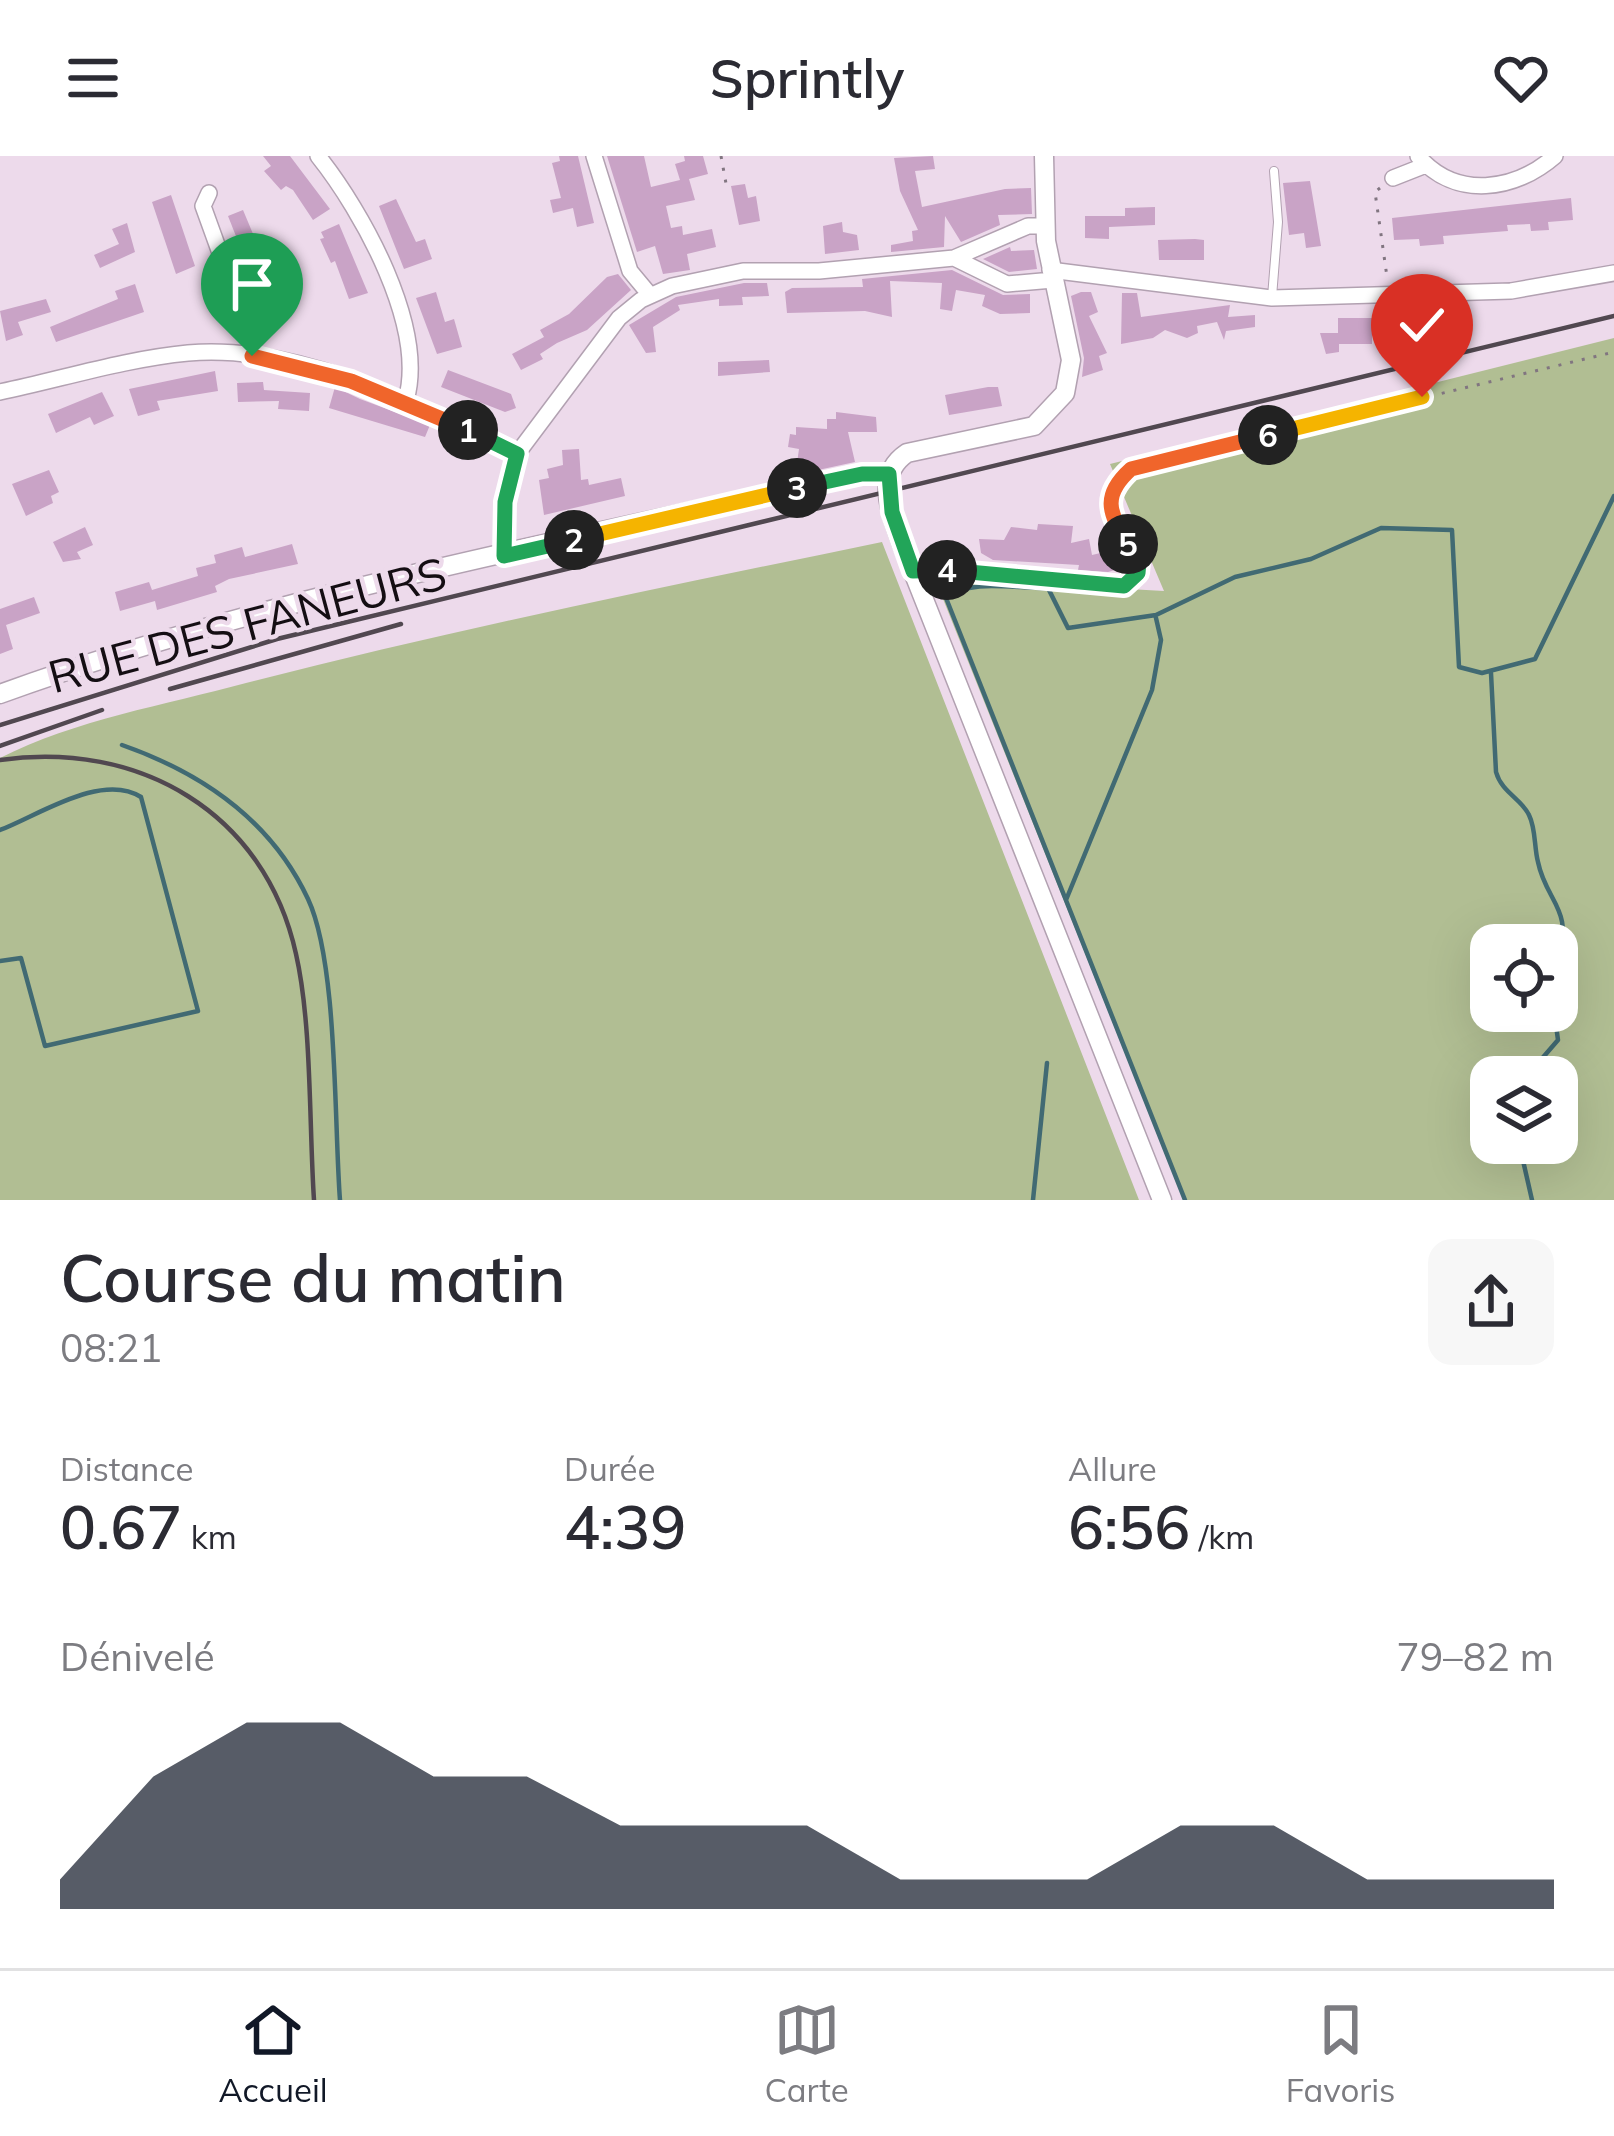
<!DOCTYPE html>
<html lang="fr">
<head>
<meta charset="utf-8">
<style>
  :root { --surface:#fff; --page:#f7f7f7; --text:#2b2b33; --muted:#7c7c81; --line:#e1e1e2; --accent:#111827 }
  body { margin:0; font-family:Mulish,sans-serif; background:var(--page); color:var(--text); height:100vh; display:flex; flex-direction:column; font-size:45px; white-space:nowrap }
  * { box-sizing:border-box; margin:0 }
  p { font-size:39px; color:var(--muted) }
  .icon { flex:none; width:66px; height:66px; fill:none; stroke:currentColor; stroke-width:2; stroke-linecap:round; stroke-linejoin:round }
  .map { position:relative; height:1044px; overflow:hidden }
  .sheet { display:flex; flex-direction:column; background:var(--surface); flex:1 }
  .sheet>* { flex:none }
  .controls { position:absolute; left:1470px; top:768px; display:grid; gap:24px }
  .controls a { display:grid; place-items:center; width:108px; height:108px; border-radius:24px; background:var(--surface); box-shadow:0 12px 48px #0002; font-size:60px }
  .pin { position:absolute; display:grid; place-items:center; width:102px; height:102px; color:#fff; margin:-123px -51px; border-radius:50% 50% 50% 0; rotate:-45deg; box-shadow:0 0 12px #0007 }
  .pin .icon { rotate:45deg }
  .km { position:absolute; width:60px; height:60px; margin:-30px; border-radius:50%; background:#222; color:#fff; font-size:33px; line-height:60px; text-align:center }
  .round { display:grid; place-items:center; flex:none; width:126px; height:126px; border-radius:24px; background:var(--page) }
  .overview { display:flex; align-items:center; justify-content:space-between; height:204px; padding:0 60px }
  h1 { font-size:66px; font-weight:600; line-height:90px }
  .metrics { display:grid; grid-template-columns:repeat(3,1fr); gap:18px; height:204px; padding:12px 60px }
  .metrics div { display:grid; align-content:center }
  .metrics b { font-size:60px; font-weight:600 }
  .metrics small { font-size:33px; font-weight:400 }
  .metrics p { font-size:33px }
  .chart { height:336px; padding:24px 60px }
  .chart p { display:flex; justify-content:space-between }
  .chart svg { width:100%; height:216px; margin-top:12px; fill:var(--accent); opacity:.7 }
  header { display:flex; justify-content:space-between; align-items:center; height:156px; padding:0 60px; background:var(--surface); font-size:54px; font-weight:600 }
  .menu { display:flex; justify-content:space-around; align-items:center; height:168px; border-top:3px solid var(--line); background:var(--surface); font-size:33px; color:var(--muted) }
  .menu a { display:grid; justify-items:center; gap:6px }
  .menu .active { color:var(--accent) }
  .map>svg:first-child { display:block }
  .green { fill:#b1be93; fill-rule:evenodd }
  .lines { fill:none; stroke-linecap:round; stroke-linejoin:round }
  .stream { stroke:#416a73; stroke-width:4.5 }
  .building { fill:#c9a3c6 }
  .service-casing { stroke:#b2a1b1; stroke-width:10 }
  .minor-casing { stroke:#b2a1b1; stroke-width:18 }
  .tertiary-casing { stroke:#b2a1b1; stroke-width:21 }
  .path { stroke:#817580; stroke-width:3; stroke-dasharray:3 9; stroke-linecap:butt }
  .service { stroke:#fff; stroke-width:8 }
  .minor { stroke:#fff; stroke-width:15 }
  .tertiary { stroke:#fff; stroke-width:18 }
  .rail { stroke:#514850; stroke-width:4.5 }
  .split-1-casing { stroke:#fff; stroke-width:24 }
  .split-2-casing { stroke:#fff; stroke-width:24 }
  .split-3-casing { stroke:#fff; stroke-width:24 }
  .split-4-casing { stroke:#fff; stroke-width:24 }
  .split-5-casing { stroke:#fff; stroke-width:24 }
  .split-6-casing { stroke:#fff; stroke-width:24 }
  .split-7-casing { stroke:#fff; stroke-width:24 }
  .split-1 { stroke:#f0652b; stroke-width:15 }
  .split-2 { stroke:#22a559; stroke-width:15 }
  .split-3 { stroke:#f5b400; stroke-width:15 }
  .split-4 { stroke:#22a559; stroke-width:15 }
  .split-5 { stroke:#22a559; stroke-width:15 }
  .split-6 { stroke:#f0652b; stroke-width:15 }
  .split-7 { stroke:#f5b400; stroke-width:15 }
  .labels { text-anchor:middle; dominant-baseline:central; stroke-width:9; stroke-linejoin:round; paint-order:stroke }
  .street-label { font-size:45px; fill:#140e13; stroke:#eddaeb }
</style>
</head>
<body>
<header><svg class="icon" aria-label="menu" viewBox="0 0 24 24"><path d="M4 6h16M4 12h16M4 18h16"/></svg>Sprintly<svg class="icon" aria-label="heart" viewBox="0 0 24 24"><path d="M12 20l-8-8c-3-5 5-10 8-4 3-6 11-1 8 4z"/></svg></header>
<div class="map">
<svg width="1614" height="1044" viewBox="0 0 1614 1044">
  <rect width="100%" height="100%" fill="#eddaeb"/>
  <!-- green -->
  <path class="green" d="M1614,182V1044H1184L939,433L983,425L1164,435L1110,308ZM1491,789H1557V855H1491ZM1491,921H1557V987H1491Z
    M882,386L1139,1044H0V602C75,564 165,549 246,527C456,473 669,430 882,386Z"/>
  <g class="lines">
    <!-- stream -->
    <path class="stream" d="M1491,517L1496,616C1502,637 1521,642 1529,659C1536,673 1534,691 1538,706C1546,746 1575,754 1557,802
      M122,589C202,617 271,664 308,743C338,807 334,968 340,1044
      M0,674C39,659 102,616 141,641L198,855L45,890L21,802L0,805
      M1066,744L1152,534L1161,484L1156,462
      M1526,921L1558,884L1554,855
      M1519,987L1532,1044
      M1033,1044L1047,907
      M1185,1044L946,442C969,422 1018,433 1048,432L1068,472L1156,459L1235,421L1311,403L1381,372L1452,374L1459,511L1482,517L1535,503L1614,340"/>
  </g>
  <!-- building -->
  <path class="building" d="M263,0H290L330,53L313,64L293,34L286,30L281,34L264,15L271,10Z
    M559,0H578L594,67L577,71L573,52L553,57L550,44L561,42L552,7L560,5Z
    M607,0H644L651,31L680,24L675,8L685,5L684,0H703L708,18L689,23L695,44L666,50L671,72L682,70L683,79L712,73L716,91L687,98L690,114L663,118L655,90L637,96Z
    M933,0L935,13L915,15L922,51L1005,33L1031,32L1032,58L998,59L1000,69L961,86L945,60L944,91L891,96V89L913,85L912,75L918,74L900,35L894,2Z
    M1310,25L1321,90L1306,92L1304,77L1289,79L1283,27Z
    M745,28L748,42L756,40L760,65L739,69L731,30Z
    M171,39L195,110L176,118L152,46Z
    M1571,42L1573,64L1548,66L1549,74L1531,75L1530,68L1507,69L1508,75L1443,80L1444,88L1420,90L1419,83L1394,84L1392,62Z
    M396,43L416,86L425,83L432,103L404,113L379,50Z
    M1155,51V69L1109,71V83L1085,82V60H1125V52Z
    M243,54L285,154L268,161L228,60Z
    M842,66L843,76L857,79L859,94L825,98L823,70Z
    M127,67L135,96L100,112L94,99L119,88L112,73Z
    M339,68L368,137L349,143L335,105L331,107L320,83L324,82L321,76Z
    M1195,83L1204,84V104H1159L1158,84Z
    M1010,91L1011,95L1034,94L1037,113L1009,116L983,103Z
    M952,114L1003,139L1030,138V157L1000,158L982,150L985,139L956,134L952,155L940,153L942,127L890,125L892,161L865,155L787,157L785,136L792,132L863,131L862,123Z
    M618,118L631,134L587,174L557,187L540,198L543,203L521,214L512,198L544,181L540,174L569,158L607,121Z
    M744,127H767L769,140L742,141L743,149L719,150V143L678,149L680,154L653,171L656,196L646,197L629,169L676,141Z
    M135,128L144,156L56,186L50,171L118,143L115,135Z
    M436,136L445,166L454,163L462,191L437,198L416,142Z
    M1081,136H1091L1098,156L1089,160L1107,197L1099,200L1103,214L1082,221L1084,202L1071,140Z
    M1122,137H1137L1141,161L1230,149L1228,161L1255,159V171L1226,175L1224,184L1217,166L1197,170L1198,177L1187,182L1165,174L1153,182L1121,188Z
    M46,143L51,156L18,166L23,179L6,185L0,155Z
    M1338,162H1372V188H1339V196L1326,198L1320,177H1338Z
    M769,204L770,216L718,220V206Z
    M448,214L511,238L516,252L505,256L441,231Z
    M215,215L218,235L157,245L160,254L138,260L129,233Z
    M263,226L264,234L310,237L309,255L278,253L279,245L238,246L237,227Z
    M335,231L360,243L430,269L425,281L329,252Z
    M988,231H998L1002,250L949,259L945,239Z
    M102,236L114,260L94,269L90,261L56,277L48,258Z
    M836,256L876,261L877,276H848L855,306L809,316L796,314L799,293L788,291L790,278L796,279V271L827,273V263H836Z
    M579,293L581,324L588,323L589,329L621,322L625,340L544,359L539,324L549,322L547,313L563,309L562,294Z
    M49,314L59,336L51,340L53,347L26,360L12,328Z
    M1038,368L1073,370L1071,387L1089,383L1092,399L1122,392L1133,409L1108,416L1078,414L1079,409L993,404L981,397L979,383L1004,384L1011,371L1037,374Z
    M85,371L93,389L77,396L81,403L63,406L53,386Z
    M292,388L298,408L229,423L215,430L217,436L157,454L155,445L120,455L115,436L149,426L152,434L198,420L196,412L216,407L214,399L242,391L245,401Z
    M34,441L40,457L6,469L13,493L0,498V453Z"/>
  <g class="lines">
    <!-- service casing -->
    <g class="service-casing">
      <path id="service" d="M1272,141L1278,66L1274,15"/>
    </g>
    <!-- minor casing -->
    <g class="minor-casing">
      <path id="minor" d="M318,0C362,55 427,171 406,244
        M594,0L630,115L650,139
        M1418,0C1456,44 1515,35 1555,0
        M1393,22L1426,9
        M209,37L203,50L250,180L252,200
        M954,102L1028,70H1046
        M1050,114L1272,142L1511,135L1614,117
        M0,236C62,223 125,203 188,197C299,187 421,251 517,298L619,162L641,144L672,130L743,115H819L954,102L1007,128L1053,124
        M504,399L505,346L517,298
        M912,415L951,414L1124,430"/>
    </g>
    <!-- tertiary casing -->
    <g class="tertiary-casing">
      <path id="tertiary" d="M1044,0L1046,85L1071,204L1065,237L1034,270L907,297C874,319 891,357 902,388L1162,1044
        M0,538C279,437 574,383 862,318H889"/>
    </g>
    <!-- path -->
    <path class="path" d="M721,0L727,33
      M1380,32L1375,36L1387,121
      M1134,421L1139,406L1110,348L1114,328L1131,312L1614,196"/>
    <!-- service -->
    <use href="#service" class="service"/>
    <!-- minor -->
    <use href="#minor" class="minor"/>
    <!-- tertiary -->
    <use href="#tertiary" class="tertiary"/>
    <!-- rail -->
    <path class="rail" d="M170,533L401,468
      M0,569L277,483L1614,160
      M0,590L102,554
      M0,604C138,584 265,656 296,798C312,868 309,970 314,1044"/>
  </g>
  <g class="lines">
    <!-- split-1 casing -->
    <g class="split-1-casing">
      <path id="split-1" d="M252,200L351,225L468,274"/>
    </g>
    <!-- split-2 casing -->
    <g class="split-2-casing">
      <path id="split-2" d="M468,274L517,298L505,346L504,400L574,384"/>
    </g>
    <!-- split-3 casing -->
    <g class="split-3-casing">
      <path id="split-3" d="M574,384L797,332"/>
    </g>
    <!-- split-4 casing -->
    <g class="split-4-casing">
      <path id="split-4" d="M797,332L862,318H889L892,356L913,415L947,414"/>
    </g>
    <!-- split-5 casing -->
    <g class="split-5-casing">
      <path id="split-5" d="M947,414L1124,430L1138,417L1139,406L1128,388"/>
    </g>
    <!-- split-6 casing -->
    <g class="split-6-casing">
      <path id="split-6" d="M1128,388C1108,356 1102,339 1131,313L1268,279"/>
    </g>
    <!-- split-7 casing -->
    <g class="split-7-casing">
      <path id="split-7" d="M1268,279L1422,241"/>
    </g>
    <!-- split-1 -->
    <use href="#split-1" class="split-1"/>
    <!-- split-2 -->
    <use href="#split-2" class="split-2"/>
    <!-- split-3 -->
    <use href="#split-3" class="split-3"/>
    <!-- split-4 -->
    <use href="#split-4" class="split-4"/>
    <!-- split-5 -->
    <use href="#split-5" class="split-5"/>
    <!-- split-6 -->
    <use href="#split-6" class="split-6"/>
    <!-- split-7 -->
    <use href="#split-7" class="split-7"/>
  </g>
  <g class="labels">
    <!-- street labels -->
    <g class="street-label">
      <text transform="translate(247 468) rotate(-15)">RUE DES FANEURS</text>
    </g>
  </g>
</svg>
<div class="controls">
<a><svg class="icon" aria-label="locate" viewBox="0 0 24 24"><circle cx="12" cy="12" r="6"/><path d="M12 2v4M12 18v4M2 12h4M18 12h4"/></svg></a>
<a><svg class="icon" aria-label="layers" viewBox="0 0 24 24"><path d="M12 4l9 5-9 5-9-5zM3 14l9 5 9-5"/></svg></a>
</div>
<div class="pin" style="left:252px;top:200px;background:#1e9e55"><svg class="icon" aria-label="arrive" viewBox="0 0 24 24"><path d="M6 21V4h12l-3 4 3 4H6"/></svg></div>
<div class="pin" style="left:1422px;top:241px;background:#d93025"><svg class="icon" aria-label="check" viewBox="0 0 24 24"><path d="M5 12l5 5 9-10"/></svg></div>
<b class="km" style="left:468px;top:274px">1</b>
<b class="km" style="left:574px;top:384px">2</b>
<b class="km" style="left:797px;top:332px">3</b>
<b class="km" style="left:947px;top:414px">4</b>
<b class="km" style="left:1128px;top:388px">5</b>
<b class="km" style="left:1268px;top:279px">6</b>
</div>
<section class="sheet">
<div class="overview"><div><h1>Course du matin</h1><p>08:21</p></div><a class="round"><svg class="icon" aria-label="share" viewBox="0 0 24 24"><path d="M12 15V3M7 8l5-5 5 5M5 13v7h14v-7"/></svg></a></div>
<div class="metrics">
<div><p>Distance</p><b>0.67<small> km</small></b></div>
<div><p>Durée</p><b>4:39</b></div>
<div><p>Allure</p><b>6:56<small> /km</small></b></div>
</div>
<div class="chart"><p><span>Dénivelé</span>79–82 m</p>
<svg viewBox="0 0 160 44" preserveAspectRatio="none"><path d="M0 44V38L10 17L20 6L30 6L40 17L50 17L60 27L70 27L80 27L90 38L100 38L110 38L120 27L130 27L140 38L150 38L160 38V44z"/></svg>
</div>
</section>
<nav class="menu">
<a class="active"><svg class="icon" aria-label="home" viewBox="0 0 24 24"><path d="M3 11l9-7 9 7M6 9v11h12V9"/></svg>Accueil</a>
<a><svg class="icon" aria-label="map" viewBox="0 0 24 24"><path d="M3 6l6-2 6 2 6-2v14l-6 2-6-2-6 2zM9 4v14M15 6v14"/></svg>Carte</a>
<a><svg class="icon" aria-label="saved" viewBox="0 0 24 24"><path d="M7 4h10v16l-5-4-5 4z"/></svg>Favoris</a>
</nav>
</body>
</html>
